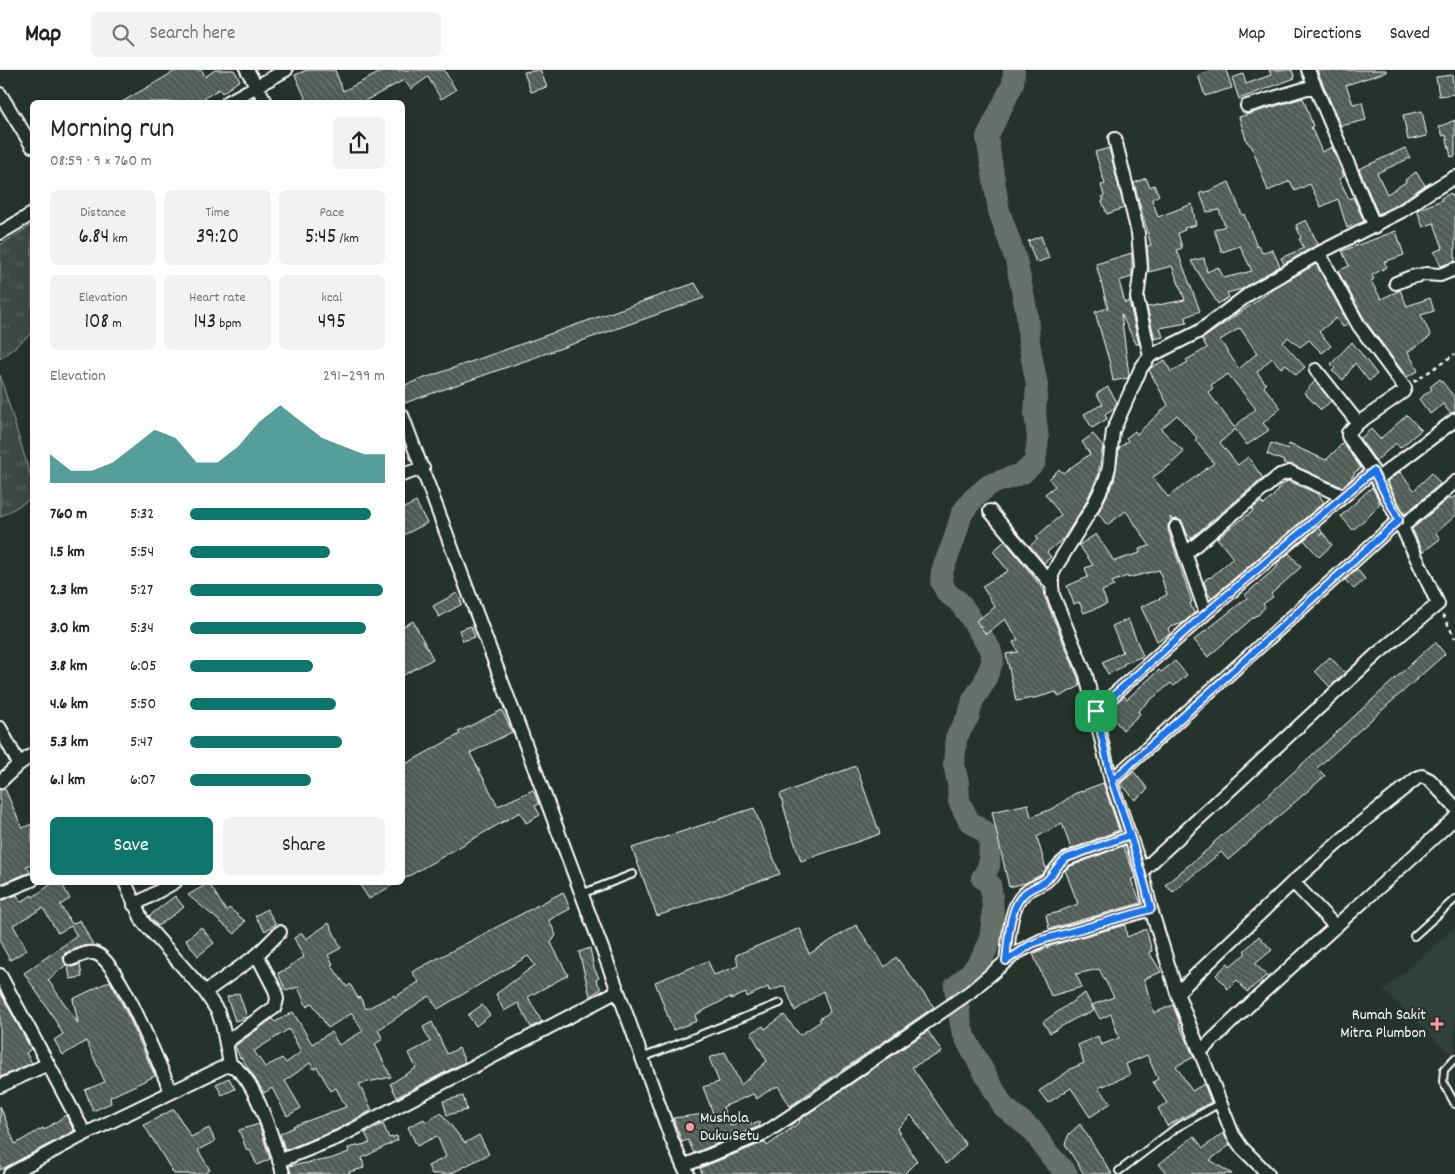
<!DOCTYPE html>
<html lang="en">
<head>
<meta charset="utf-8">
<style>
  :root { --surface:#fff; --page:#f2f2f2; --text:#222; --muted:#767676; --line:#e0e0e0; --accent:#0f766e }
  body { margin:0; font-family:Dekko,sans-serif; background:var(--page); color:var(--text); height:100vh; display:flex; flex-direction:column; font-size:19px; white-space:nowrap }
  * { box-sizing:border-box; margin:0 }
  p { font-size:16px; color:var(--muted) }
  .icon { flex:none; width:28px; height:28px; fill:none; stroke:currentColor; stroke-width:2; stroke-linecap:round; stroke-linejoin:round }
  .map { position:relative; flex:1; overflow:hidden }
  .panel { position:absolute; left:30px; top:30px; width:375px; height:785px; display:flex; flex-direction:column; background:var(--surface); border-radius:8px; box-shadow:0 5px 20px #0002 }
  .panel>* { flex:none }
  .pin { position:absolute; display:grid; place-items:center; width:42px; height:42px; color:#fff; margin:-21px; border-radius:10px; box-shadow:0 2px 8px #0006 }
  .round { display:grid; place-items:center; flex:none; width:52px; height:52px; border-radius:8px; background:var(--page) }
  .headline { display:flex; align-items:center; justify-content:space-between; height:85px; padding:0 20px }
  h1 { font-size:28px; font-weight:600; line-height:38px }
  .metrics { display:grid; grid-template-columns:repeat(3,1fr); gap:8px; height:85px; padding:5px 20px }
  .metrics div { display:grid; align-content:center; border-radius:8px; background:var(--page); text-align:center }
  .metrics b { font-size:21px; font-weight:600 }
  .metrics small { font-size:14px; font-weight:400 }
  .metrics p { font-size:14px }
  .chart { height:140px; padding:10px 20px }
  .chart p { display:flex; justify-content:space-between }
  .chart svg { width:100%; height:90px; margin-top:5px; fill:var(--accent); opacity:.7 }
  .primary-button { display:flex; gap:10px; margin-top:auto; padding:10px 20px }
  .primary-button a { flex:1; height:58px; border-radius:8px; background:var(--accent); color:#fff; font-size:20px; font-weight:600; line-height:58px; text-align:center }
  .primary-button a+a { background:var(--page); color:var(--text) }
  ul { padding:0 20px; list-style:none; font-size:16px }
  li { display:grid; grid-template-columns:80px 60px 1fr; align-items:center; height:38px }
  li i { height:12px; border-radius:6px; background:var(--accent) }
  header { display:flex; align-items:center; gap:30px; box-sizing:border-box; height:70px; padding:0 25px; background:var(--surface); border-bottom:1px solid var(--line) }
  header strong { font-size:24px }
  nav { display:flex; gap:28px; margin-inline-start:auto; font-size:18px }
  .search { width:350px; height:45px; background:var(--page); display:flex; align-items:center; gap:12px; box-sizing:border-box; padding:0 18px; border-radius:8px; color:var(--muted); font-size:19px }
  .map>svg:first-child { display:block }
  .built { fill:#333f3a }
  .grass { fill:url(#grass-tufts); stroke:#9ea4a2 }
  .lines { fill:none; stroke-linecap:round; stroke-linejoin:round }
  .river { stroke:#67706c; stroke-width:22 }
  .building { fill:url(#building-back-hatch); stroke:#fff; fill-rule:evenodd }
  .service-casing { stroke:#fff; stroke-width:10 }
  .minor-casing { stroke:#fff; stroke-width:16 }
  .path { stroke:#fff; stroke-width:2.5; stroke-dasharray:4 4; stroke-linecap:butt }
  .service { stroke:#26332d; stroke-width:6 }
  .minor { stroke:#26332d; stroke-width:12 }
  .route-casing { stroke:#fff; stroke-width:10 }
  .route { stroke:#1a73e8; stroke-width:6 }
  .poi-dot { fill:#ff9aa2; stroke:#26332d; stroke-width:2 }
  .labels { text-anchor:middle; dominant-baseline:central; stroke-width:4; stroke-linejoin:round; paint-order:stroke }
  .poi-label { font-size:16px; fill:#fff; stroke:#26332d; text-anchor:end }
</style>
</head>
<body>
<header>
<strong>Map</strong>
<div class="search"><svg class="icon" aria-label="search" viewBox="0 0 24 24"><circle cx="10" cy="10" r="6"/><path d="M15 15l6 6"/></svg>Search here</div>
<nav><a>Map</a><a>Directions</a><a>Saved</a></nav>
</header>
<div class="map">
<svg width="1455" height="1104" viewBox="0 0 1455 1104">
  <defs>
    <pattern id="grass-tufts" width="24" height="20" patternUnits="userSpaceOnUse" patternTransform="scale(1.25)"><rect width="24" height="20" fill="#3e4944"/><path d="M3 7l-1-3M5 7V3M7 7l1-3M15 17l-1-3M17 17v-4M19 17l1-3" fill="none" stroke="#5b6460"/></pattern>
    <pattern id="building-back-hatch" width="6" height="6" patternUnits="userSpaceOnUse" patternTransform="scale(1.25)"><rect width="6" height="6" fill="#515c57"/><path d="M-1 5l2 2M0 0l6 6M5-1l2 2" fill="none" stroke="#6b7470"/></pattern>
  </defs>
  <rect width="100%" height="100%" fill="#26332d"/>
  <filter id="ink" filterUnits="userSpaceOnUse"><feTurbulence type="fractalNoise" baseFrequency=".02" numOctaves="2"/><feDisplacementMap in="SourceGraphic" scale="10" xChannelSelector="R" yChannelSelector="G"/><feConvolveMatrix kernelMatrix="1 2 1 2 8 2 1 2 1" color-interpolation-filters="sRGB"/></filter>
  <g filter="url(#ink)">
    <!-- built -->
    <path class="built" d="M1455,857V988L1384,920Z"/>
    <!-- grass -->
    <path class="grass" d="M32,155V263L0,289V175Z
      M0,305L32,411V428L0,447Z"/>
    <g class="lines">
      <!-- river -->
      <path class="river" d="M1014,0L1013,14L987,67L999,141L1016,190L1027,244L1029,273L1037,315L1035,343L1038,369L1035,392L1023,403L989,415L973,429L962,443L954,470L942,501L941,511L947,523L958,531L968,544L990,579L993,590L984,613L973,630L969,645L956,668L954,694L958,713L959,731L969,751L986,763L990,771L989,796L982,808L990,814C995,836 994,874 979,892C972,902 963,910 955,917L962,960L970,977L1003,1036L1032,1060L1049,1084L1067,1104"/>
    </g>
    <!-- building -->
    <path class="building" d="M177,0H202L205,7L215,0H234L240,10L222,23L219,19L198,32H122Z
      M307,0H335L343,21L385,0H444L456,20L441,29L428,7L411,19L404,10L363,32H307L295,5Z
      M540,0L547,17L531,22L524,2Z
      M1214,0H1226L1232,18L1205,26L1198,5Z
      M1269,0H1292L1295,8L1239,29L1232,8L1243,4L1246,14L1271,5Z
      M1317,0H1386V2L1346,15L1353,34L1362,32L1366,50L1341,56Z
      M1452,5L1454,24L1439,26L1436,7Z
      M1303,28L1313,56L1311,57L1322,82L1332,77L1344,106L1339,109L1349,129L1353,127L1364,151L1360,153L1347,158L1338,129L1321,137L1310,114L1295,121L1290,111L1268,121L1252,77L1247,72L1239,47Z
      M1422,41L1427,66L1408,70L1403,45Z
      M1455,50V86L1451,87L1446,65L1443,66L1439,57Z
      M1109,78L1124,138L1107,144L1102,131L1104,130L1102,127L1104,126L1101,115L1105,114L1095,82Z
      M1405,78L1410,88L1377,103L1387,124L1406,112L1405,110L1416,102L1425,115L1398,134L1378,144L1359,99Z
      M1146,108L1150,117L1154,115L1159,125L1152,129L1158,147L1192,134L1196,155L1184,158L1185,160L1178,163L1182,178L1177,180L1200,241L1186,247L1187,253L1160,258L1163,267L1155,269L1147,237L1185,230L1172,196L1149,202L1147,176L1151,175L1134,113Z
      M1229,112L1242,145L1244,144L1257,177L1259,176L1262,183L1272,179L1280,196L1242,219L1227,223L1229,227L1218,234L1191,191L1204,188L1207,202L1218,197L1224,208L1252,201L1240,176L1222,182L1214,160L1225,156L1219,140L1207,142L1200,123L1209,121Z
      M1451,123L1455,131V191L1441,196L1434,182L1443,178L1434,153L1423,157L1417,140L1442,130L1441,128Z
      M1306,150L1318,174L1284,194L1281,188L1304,178L1299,169L1301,168L1296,155Z
      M1396,161L1404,185L1384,192L1387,197L1372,205L1374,209L1371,211L1381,229L1400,220L1407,236L1430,228L1434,241L1421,245L1431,266L1408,282L1418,301L1407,307L1366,252L1338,201L1349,196L1342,181Z
      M1041,166L1049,188L1036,193L1028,171Z
      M1132,183V207L1119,211L1125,233L1129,231L1139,274H1136L1121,244L1129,305L1128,308L1113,311L1110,294L1095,242L1108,238L1096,194Z
      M1316,194L1348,253L1343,257L1336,248L1319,262L1331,276L1322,283L1309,270L1300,277L1288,267L1283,273L1305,297L1296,305L1286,294L1281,298L1272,288L1257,302L1266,314L1264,317L1281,338L1263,353L1269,360L1247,375L1235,359L1220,373L1238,395L1248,387L1263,408L1191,468L1187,464L1182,451L1177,449L1173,450L1170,447L1171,451L1168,455V460L1192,532L1190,533L1194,543L1183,553L1168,558L1170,564L1157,571L1141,537L1167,525L1159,500L1128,508L1127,506L1112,512L1114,516L1102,521L1107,534L1084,543L1079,532L1074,534L1067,516L1088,507L1085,498L1093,495L1079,475L1096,464L1114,491L1140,483L1139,479L1150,476L1126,441L1107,455L1098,443L1114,411L1119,378L1128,371L1126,368L1135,361L1137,364L1168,335L1149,300L1152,297L1165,290L1171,302L1188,292L1186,290L1207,278L1202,269L1278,216ZM1240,258L1257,283L1239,299L1220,270ZM1228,304L1256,339L1234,357L1208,322L1213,318L1211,315ZM1177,345L1197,368L1195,370L1214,393L1168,427L1153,407L1169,396L1184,382L1161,359Z
      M695,213L704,228L402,334V316Z
      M1352,272L1377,304L1369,311L1355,293L1343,310L1332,301L1335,298L1331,294Z
      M1440,309L1455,328V342L1450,343L1443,334L1430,344L1419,329L1432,319L1430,317Z
      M1315,311L1331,331L1321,340L1304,323Z
      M1108,317L1117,332L1114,338L1105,344L1107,349L1092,358L1084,344L1103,334L1096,324Z
      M1407,345L1421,360L1400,378L1396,373L1376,391L1360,369L1371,359L1380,369Z
      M1093,364L1103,376L1098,406L1085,434L1064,468L1047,482L1051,487L1044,493L1030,476L1038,469L1036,467L1061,445L1045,424L1055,416L1049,409L1059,399L1063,403L1090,384L1082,372Z
      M1271,373L1288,379L1289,374L1326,390L1343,373L1361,398L1355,402L1351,409L1342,417L1293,395L1283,393L1284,391L1267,384Z
      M1400,402L1414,420L1432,403L1440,414L1405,444L1387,411Z
      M1289,411L1318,424L1324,432L1211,528L1208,523L1204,511L1209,507L1210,508L1233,488L1217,468L1253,441L1252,439L1261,432L1264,435L1278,421L1277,420L1286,412Z
      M1372,417L1380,433L1372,443L1353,460L1341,446Z
      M1455,426V446L1436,463L1440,469L1423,482L1412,459L1450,427L1451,429Z
      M416,432L427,453L402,466V439Z
      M1319,457L1322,462L1320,466L1323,463L1332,475L1319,487L1304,470Z
      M1005,471L1044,520L1045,528L1078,608L1080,616L1059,627L1056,622L1039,627L1016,631L1006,584L1018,582L1013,572L1018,570L1005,549L986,564L976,551L995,537L982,516L1008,501L993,481Z
      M1289,483L1301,497L1271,524L1273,527L1263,534L1265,537L1257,546L1256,545L1208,587L1194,570L1247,528L1245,525L1278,496L1276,494Z
      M1357,499L1365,509L1354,519L1345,510Z
      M457,523L462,534L439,547L433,536Z
      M1128,549L1143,586L1123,594L1124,596L1108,604L1102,592L1123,582L1112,556Z
      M413,551L433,589L402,606V557Z
      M471,556L475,567L463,571L459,560Z
      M1435,572L1445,584L1317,698L1325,706L1228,790L1221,782L1173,822L1165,815L1214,774L1213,773L1261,732Z
      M1330,587L1345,603L1330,617L1315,601Z
      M1175,591L1187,605L1174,616L1171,613L1148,632L1138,641L1140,644L1123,660L1107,642L1124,626L1127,629L1149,609L1159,600L1161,602Z
      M502,640L512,662L470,683L498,736L533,720L539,734L535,736L540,745L526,753L520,742L402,810V696L460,664L458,662Z
      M856,696L880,764L801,791L790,759L780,724Z
      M1134,702L1148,719L1135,730L1121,713Z
      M1103,713L1119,760L1071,779L1062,753L1037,767L1046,799L1045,800L1041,805L1025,813L1009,817L992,742L1028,734L1031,747L1054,738L1074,724Z
      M5,719L22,758L32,754V794L26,796L30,801L28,803L0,814V720Z
      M754,738L780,804L657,846L632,778Z
      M1123,776L1134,803L1135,808L1131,810L1141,833L1049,859L1046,845L1060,842V841L1078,834L1065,800L1071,796Z
      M54,812H61L70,829L60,835L72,854L80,850L93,875L81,876L65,883L63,888L66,895L48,910L78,953L73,929L110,911L130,950L155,1006L110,1027L111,1033L93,1041L85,1020L105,1012L86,971L63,985L54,970L63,964L52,945L24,903L77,866L71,856L58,863L43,838L13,855L27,880L10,890L0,872V831L17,825L21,832L32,825L33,827Z
      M358,812H398L369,829Z
      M209,813L226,841L229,838L245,851L235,864L188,825Z
      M563,822L570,839L549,850L556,865L551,873L568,905L528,927L542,952L531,957L518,933L504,941L496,924L535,895L528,886L438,939L429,926L378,960L383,969L375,974L391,1007L359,1014L372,1040L336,1060L285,1080L280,1064L294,1057L293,1056L346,1037L336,1018L331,1021L317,997L314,999L310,993L285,1011L301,1038L287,1046L272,1018L264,1023L241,987L240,988L235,976L272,949L275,952L293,942L312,974L331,962L339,975L363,961L352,943L328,958L312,933L307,937L298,917L286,921L278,903L290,898L289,896L304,887L294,868L302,863L306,869L329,853L341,878L328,885L333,894L331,895L347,917L350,914L358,928L360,927L366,939L394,925L395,927L419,912L412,902ZM289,959L301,982L286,993L282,988L265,997L254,981Z
      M175,826L184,837L158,856L149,846Z
      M267,839L276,854L265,861L255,846Z
      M856,855L885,897L896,887L934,937L790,1036L778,1016L765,1023L757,1029L753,1024L723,1037L730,1056L749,1049L752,1055L759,1052L760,1056L694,1083L688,1070L682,1072L673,1048L713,1043L703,1017L719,1012L709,988L725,982L741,1015L767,991L751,963L763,956L765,959L784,945L800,965L821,951L819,949L830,942L823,921L795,941L785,916L769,921L768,917L747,927L746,923L731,929L730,927L695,945L697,951L673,960L655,912L708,891L714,905L738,896L736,885L800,858L809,884Z
      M1125,855L1127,867L1146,859L1152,881L1149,882L1161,902L1144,909L1154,943L1173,935L1180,954H1179L1194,987L1176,996L1192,1021L1204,1014L1211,1032L1167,1056L1158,1038L1167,1033L1153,1012L1158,1009L1147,985L1126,994L1130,1005L1098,1018L1111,1033L1090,1047L1071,1018L1048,1033L1039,1021L1070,1000V999L1084,993L1078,975L1098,966L1101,975L1119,968L1111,944L1100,949L1092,935L1114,927L1099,899L1076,904L1082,917L1051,926L1033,884L1053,875Z
      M201,857L214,873L198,886L186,870Z
      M1259,866L1272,880L1255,894L1267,905L1247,922L1237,910L1228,919L1216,905L1228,893L1230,896L1246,883L1244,881Z
      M590,878L594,898L599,908L596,910L601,919L590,926L579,882Z
      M80,894L82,907L70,909L68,896L73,897Z
      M0,922L31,979L26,983L32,993L0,1007Z
      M239,923L247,947L235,951L227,927Z
      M1085,923L1094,941L1076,948L1050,963L1043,952Z
      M482,935L490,945L476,956L468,945Z
      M432,952L447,984L459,978L465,992L397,1027L390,1014L416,998L409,983L430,972L423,957Z
      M928,961L942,982L912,997L966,1075L946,1094L911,1045L897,1059L917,1091L904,1104H702L700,1098L765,1072L767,1076L800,1052L799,1050Z
      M229,1008L235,1019L222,1025L216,1014Z
      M463,1026L467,1040L447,1045L443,1031Z
      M0,1036L15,1074L43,1058L44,1060L66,1045L74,1061L0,1100Z
      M174,1039L191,1067L209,1058L215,1071L198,1080L210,1100L203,1104H174L144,1055Z
      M441,1043L465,1073L479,1065L489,1084L450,1104H432L428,1096L446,1087L437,1066L417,1076L408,1057L424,1049L426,1052Z
      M259,1054L270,1089L257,1095L250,1080L247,1081L239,1060Z
      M383,1054L389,1068L397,1066L398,1070L362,1088L364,1098L349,1102L350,1104H291L289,1096L330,1089L349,1082L348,1078L370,1073L365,1063Z
      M1080,1054L1112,1104H1084L1065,1074L1069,1064Z
      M1223,1063L1230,1075L1210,1090L1232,1104H1167L1159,1094L1194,1066L1203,1078Z"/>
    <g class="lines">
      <!-- service casing -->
      <g class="service-casing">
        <path id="service" d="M581,824L633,804
          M1414,866L1455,829
          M642,988L780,933
          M1455,988L1444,1000L1443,1012L1455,1034
          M1119,1101L1176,1058L1220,1033"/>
      </g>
      <!-- minor casing -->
      <g class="minor-casing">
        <path id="minor" d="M247,0L266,32
          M1308,0L1375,157
          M0,24L32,76
          M228,32L286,0
          M1247,36L1314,16
          M1115,69L1138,163L1141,197L1137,228L1150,286
          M0,163L32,144
          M1396,213L1411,207L1426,204L1440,205L1455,199
          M1316,300L1358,353
          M402,345L618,921L671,1068L683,1096L688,1104
          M402,405L423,398
          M1377,409L1455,350
          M990,441L1052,515
          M1176,457L1206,543
          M1402,457L1455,412
          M1185,484L1280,405L1290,402L1342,426
          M1095,641L1206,543L1373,401
          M0,658L19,694
          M1111,711L1399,450
          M0,712L19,694L32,685
          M1142,801L1377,584L1438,534L1402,457L1373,401L1348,366V363L1358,353L1403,322L1405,318L1359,256L1319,183
          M125,812L143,852L205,922L218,942L222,954L230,994
          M1293,812L1336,857
          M0,823L32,810
          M134,835L175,812
          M71,889C78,887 89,880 97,884C119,893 159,995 171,1022
          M1006,891C1009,873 1009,838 1023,825C1029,818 1039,816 1046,811C1054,804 1057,794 1067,789L1130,765
          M0,905L48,994
          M205,922L257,885L280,862
          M1177,923L1293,812L1362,752L1417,708L1422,706L1430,710L1455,737
          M226,972L275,937L277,929L275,920L257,885
          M1201,981C1283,901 1371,826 1455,748
          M230,994C233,996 236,998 239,1001C257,1016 277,1080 283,1104
          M0,1016L48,994L85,1064
          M279,1091L339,1067L618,921
          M683,1096L765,1063L810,1033L970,922L1016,883L1042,870L1151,839
          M10,1104L85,1064L230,994
          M1268,1104L1242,1078L1233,1065L1177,923L1151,839L1142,801L1111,711L1086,605L1053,525L1052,515V505L1057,495L1092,438L1106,409L1109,397L1113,361L1141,298L1150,286L1200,261L1253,221L1319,183L1402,141L1428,123L1455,107"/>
      </g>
      <!-- path -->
      <path class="path" d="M1414,312L1455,284
        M1443,545L1455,568"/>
      <!-- service -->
      <use href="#service" class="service"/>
      <!-- minor -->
      <use href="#minor" class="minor"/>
    </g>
  </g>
  <g class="lines" filter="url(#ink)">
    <!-- route casing -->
    <g class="route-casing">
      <path id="route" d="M1096,641L1112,711L1130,765L1067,788C1057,794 1054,804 1046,811C1039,816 1029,818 1023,825C1009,838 1008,873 1006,891L1030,875L1042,870L1151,839C1141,795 1126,753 1112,711L1399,450L1373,401L1206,543L1096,641"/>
    </g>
    <!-- route -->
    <use href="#route" class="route"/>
  </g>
  <!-- markers -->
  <g class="poi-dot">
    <path d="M1434.5 946.5h5v5h5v5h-5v5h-5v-5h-5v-5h5z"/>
    <circle cx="690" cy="1057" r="5"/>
  </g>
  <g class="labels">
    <!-- poi labels -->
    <g class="poi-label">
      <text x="1426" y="945">Rumah Sakit<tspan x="1426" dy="18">Mitra Plumbon</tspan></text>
      <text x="700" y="1048" text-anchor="start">Mushola<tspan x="700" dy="18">Duku Setu</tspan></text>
    </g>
  </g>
</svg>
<div class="pin" style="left:1096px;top:641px;background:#1e9e55"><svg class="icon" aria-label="arrive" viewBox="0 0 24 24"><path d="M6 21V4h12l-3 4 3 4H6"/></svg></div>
<section class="panel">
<div class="headline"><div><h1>Morning run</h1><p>08:59 · 9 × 760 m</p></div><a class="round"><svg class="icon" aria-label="share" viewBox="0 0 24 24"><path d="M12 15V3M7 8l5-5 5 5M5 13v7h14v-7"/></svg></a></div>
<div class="metrics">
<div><p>Distance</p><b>6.84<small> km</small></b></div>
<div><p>Time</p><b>39:20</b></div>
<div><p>Pace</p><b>5:45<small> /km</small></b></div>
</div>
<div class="metrics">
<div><p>Elevation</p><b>108<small> m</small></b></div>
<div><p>Heart rate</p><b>143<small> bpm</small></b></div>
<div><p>kcal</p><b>495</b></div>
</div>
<div class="chart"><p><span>Elevation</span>291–299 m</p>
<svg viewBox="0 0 160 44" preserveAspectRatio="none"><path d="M0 44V30L10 38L20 38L30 34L40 26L50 18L60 22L70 34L80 34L90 26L100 14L110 6L120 14L130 22L140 26L150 30L160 30V44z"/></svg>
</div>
<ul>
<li><b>760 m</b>5:32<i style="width:93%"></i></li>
<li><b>1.5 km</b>5:54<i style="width:72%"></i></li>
<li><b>2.3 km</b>5:27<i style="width:99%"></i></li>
<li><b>3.0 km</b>5:34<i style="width:90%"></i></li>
<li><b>3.8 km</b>6:05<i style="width:63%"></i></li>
<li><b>4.6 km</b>5:50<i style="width:75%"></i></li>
<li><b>5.3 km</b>5:47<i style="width:78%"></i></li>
<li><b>6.1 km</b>6:07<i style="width:62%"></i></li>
</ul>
<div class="primary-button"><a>Save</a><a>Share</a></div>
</section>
</div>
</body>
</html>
